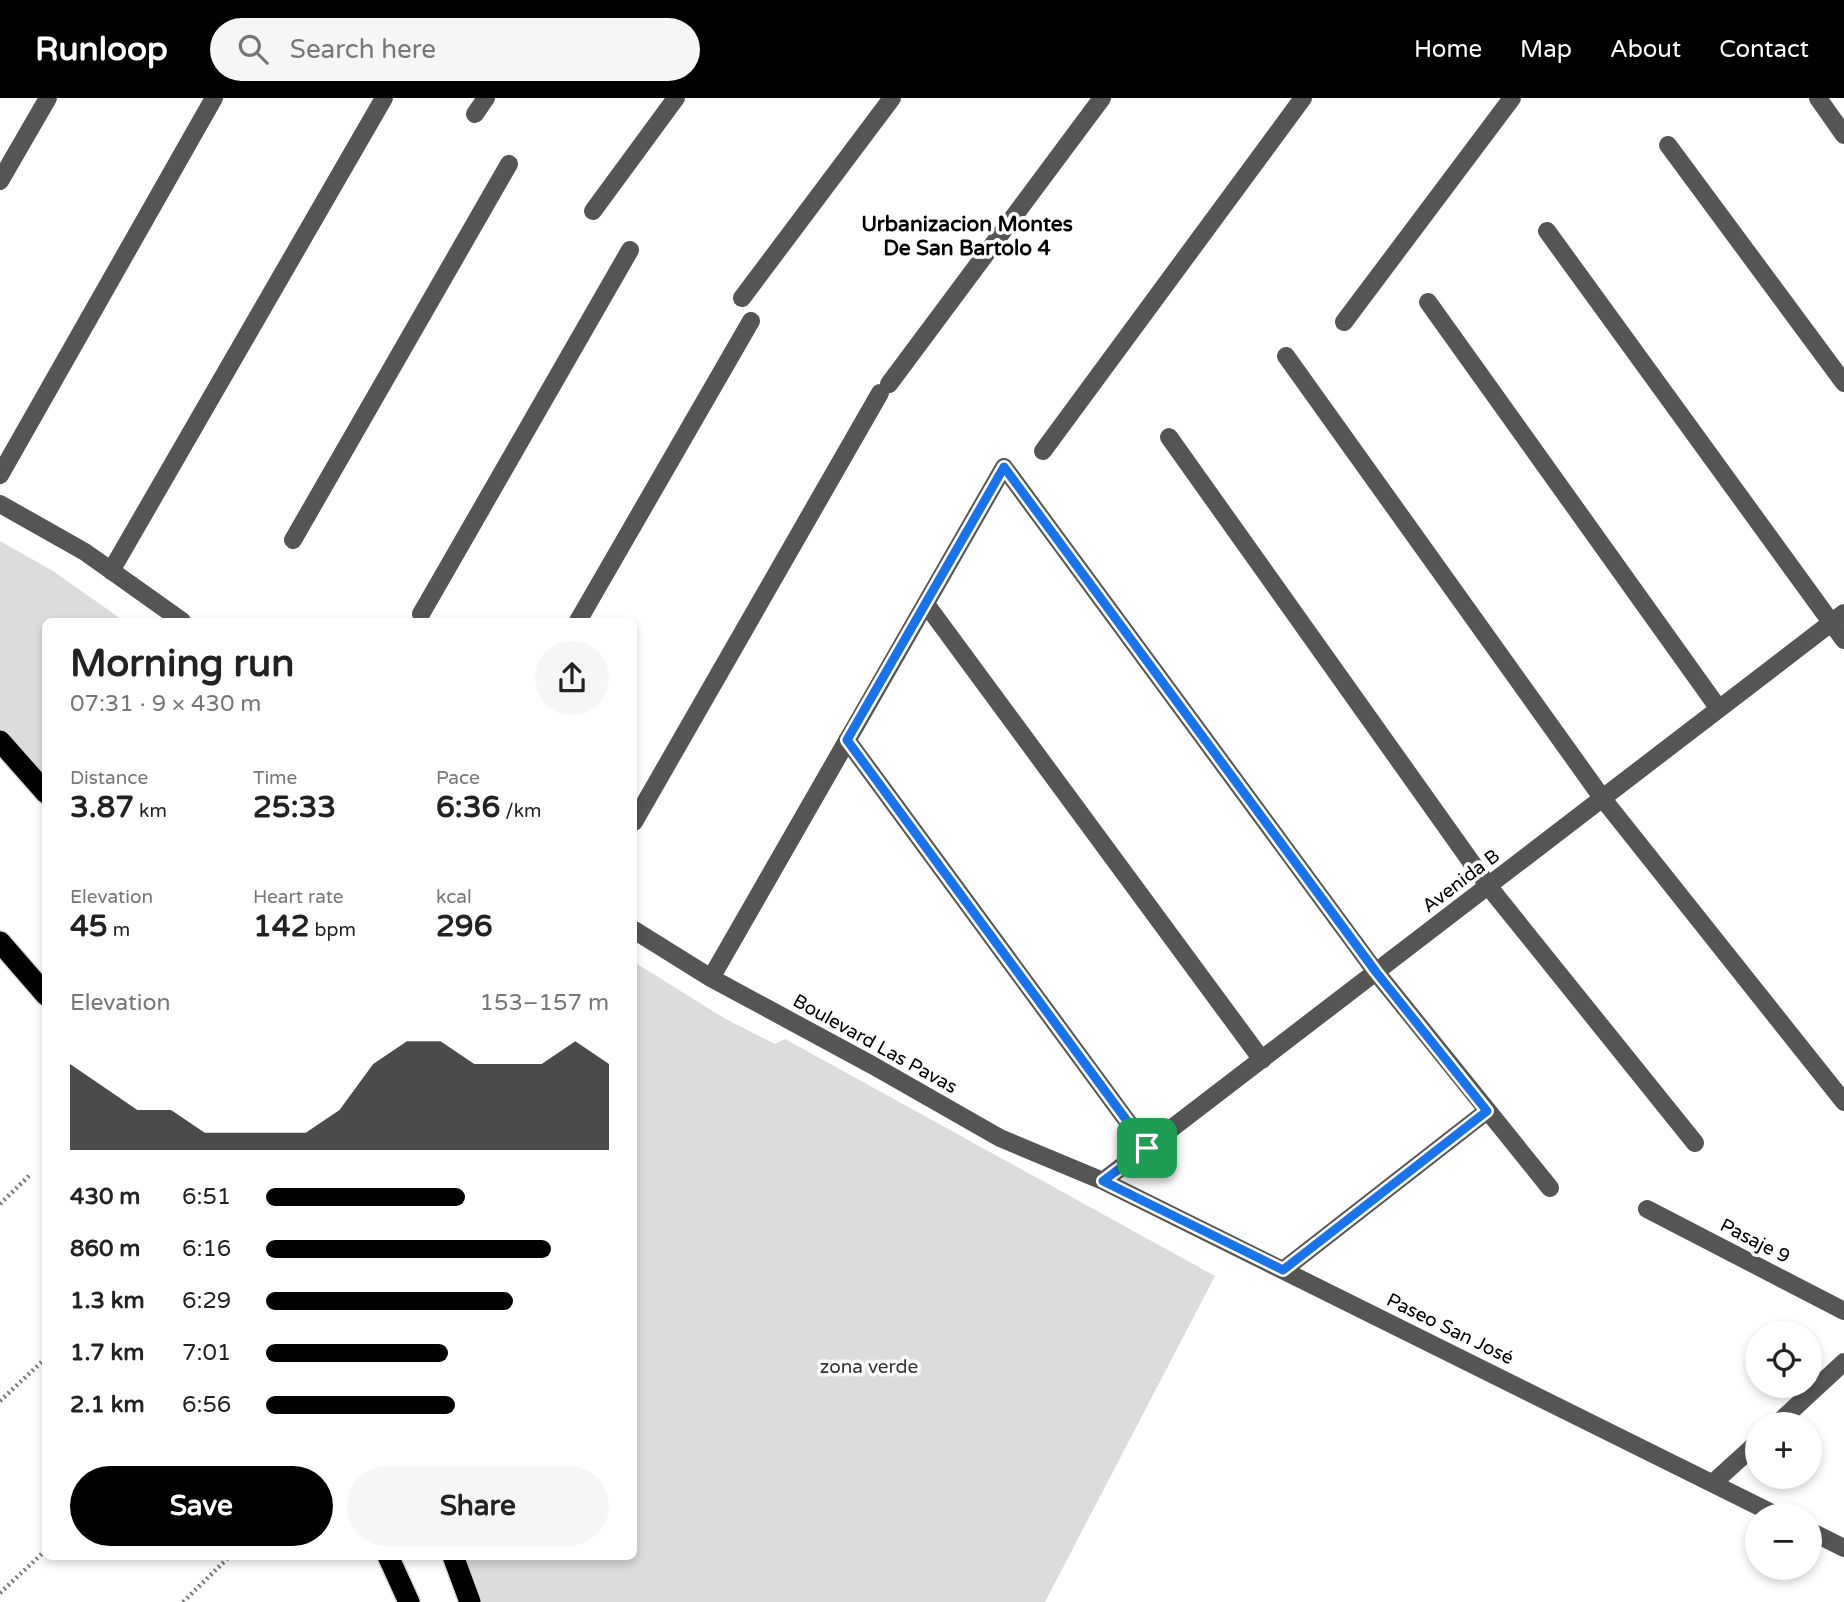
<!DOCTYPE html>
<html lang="en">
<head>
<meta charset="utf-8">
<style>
  :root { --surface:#fff; --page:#f6f6f6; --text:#222; --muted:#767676; --accent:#000 }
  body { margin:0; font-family:"Varela Round",sans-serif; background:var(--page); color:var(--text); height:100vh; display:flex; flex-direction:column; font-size:26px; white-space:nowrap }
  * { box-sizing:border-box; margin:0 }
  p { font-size:23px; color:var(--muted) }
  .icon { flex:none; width:38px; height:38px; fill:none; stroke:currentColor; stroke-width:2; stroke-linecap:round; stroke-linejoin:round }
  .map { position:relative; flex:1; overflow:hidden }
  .details { position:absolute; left:42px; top:520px; width:595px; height:942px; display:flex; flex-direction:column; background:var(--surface); border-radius:10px; box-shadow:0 4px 10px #0003 }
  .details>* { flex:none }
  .controls { position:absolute; left:1745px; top:1223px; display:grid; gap:14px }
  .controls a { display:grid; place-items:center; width:77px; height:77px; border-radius:50%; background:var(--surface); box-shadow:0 4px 10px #0003; font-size:35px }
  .pin { position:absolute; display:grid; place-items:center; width:60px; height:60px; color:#fff; margin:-30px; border-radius:14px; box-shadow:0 4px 10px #0006 }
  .round { display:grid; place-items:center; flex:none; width:74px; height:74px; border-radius:37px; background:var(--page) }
  .headline { display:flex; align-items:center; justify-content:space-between; height:119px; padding:0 28px }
  h1 { font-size:38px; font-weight:700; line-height:52px }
  .metrics { display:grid; grid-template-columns:repeat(3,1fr); gap:10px; height:119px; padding:7px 28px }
  .metrics div { display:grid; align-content:center }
  .metrics b { font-size:30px; font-weight:700 }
  .metrics small { font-size:19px; font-weight:400 }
  .metrics p { font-size:19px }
  .chart { height:196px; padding:14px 28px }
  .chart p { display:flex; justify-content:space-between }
  .chart svg { width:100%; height:126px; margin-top:7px; fill:var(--accent); opacity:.7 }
  .primary-button { display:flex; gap:14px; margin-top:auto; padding:14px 28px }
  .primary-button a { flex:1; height:80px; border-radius:42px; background:var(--accent); color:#fff; font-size:28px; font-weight:700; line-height:80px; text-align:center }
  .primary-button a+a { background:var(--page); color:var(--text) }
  ul { padding:0 28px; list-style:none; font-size:23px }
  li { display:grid; grid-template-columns:112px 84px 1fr; align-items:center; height:52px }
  li i { height:18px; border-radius:9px; background:var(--accent) }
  header { display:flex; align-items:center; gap:42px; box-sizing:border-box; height:98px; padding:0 35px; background:var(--accent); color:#fff }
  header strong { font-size:33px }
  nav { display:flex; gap:38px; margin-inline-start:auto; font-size:24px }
  .search { width:490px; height:63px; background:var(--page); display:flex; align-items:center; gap:18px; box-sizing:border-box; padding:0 24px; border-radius:38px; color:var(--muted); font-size:26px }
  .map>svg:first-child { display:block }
  .green { fill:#dcdcdc }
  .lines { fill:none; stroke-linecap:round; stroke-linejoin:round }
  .highway-casing { stroke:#dbdbdb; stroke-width:24 }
  .path { stroke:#777; stroke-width:4.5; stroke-dasharray:2 3.5; stroke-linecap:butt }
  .minor { stroke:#555; stroke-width:18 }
  .highway { stroke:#000; stroke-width:21 }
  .route-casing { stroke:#fff; stroke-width:14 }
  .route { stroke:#1a73e8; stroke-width:9 }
  .labels { text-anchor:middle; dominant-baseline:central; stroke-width:7; stroke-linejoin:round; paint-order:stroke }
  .street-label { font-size:19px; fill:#000; stroke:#fff }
  .park-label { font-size:19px; fill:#333; stroke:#fff }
  .neighbourhood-label { font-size:21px; font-weight:bold; fill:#000; stroke:#fff }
</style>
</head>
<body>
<header>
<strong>Runloop</strong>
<div class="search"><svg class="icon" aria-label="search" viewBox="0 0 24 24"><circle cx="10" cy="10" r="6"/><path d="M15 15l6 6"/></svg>Search here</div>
<nav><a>Home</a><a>Map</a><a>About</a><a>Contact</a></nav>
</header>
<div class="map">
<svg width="1844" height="1504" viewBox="0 0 1844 1504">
  <rect width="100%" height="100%" fill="#fff"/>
  <!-- green -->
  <path class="green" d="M0,443L53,473L124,523H46L45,695L0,643Z
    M634,864L724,920L775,946L785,941L1215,1178L1045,1504H468L452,1458H634Z"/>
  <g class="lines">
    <!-- highway casing -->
    <g class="highway-casing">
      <path id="highway" d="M0,643L46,695
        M0,844L46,897
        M388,1458L409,1504
        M453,1458L470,1504"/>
    </g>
    <!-- path -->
    <path class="path" d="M0,1106L31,1076
      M0,1303L46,1260
      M0,1495L46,1452
      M183,1504L230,1458"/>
    <!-- minor -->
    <path class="minor" d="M1818,0L1844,37
      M475,16L486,0
      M1668,47L1844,285
      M0,83L48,0
      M593,113L676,0
      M1547,133L1844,542
      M742,200L892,0
      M1428,204L1719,611
      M1344,224L1512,0
      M1286,258L1603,701L1844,1004
      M889,286L1102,0
      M1169,339L1489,789L1695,1045
      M1043,353L1303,0
      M0,377L214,0
      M0,406L85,454L182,523
      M293,442L509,66
      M111,473L384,0
      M926,506L1262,962
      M421,516L630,152
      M578,523L751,223
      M847,642L1147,1050
      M634,724L880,295
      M634,832L711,880L872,967L1000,1040L1103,1083L1778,1418
      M711,880L1004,369L1376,874L1550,1090
      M1103,1083L1844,515
      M1647,1111L1844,1213
      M1283,1172L1487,1013
      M1777,1326L1844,1264
      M1713,1385L1757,1345
      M1810,1433L1844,1450"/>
    <!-- highway -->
    <use href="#highway" class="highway"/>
  </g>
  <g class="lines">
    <!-- route casing -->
    <g class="route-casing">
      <path id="route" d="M1004,369L1376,874L1487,1013L1283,1172L1103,1083L1147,1050L847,642Z"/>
    </g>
    <!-- route -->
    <use href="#route" class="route"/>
  </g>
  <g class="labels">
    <!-- street labels -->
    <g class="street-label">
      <text transform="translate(1461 783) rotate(-37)">Avenida B</text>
      <text transform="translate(875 946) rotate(29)">Boulevard Las Pavas</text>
      <text transform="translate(1755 1143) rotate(27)">Pasaje 9</text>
      <text transform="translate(1450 1231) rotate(26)">Paseo San José</text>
    </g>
    <!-- park labels -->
    <g class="park-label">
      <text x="869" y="1269">zona verde</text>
    </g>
    <!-- neighbourhood labels -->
    <g class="neighbourhood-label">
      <text x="967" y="126">Urbanizacion Montes<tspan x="967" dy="24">De San Bartolo 4</tspan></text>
    </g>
  </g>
</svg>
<div class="controls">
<a><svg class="icon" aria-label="locate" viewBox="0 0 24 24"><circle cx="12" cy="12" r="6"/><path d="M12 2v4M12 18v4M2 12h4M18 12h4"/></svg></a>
<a>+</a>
<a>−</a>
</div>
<div class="pin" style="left:1147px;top:1050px;background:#1e9e55"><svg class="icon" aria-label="arrive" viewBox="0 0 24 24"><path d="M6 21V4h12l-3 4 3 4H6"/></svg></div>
<section class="details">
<div class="headline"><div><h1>Morning run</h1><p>07:31 · 9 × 430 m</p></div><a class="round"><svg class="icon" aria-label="share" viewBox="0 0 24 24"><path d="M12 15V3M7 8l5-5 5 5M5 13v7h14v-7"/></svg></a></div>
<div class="metrics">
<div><p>Distance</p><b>3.87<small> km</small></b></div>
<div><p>Time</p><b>25:33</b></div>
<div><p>Pace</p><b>6:36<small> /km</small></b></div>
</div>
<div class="metrics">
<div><p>Elevation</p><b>45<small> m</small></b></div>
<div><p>Heart rate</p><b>142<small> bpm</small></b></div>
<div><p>kcal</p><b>296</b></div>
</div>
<div class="chart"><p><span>Elevation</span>153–157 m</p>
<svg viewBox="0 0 160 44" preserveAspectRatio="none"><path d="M0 44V14L10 22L20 30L30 30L40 38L50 38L60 38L70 38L80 30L90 14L100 6L110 6L120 14L130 14L140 14L150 6L160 14V44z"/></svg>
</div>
<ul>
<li><b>430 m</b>6:51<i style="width:58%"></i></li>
<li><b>860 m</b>6:16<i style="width:83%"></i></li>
<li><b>1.3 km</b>6:29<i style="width:72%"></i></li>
<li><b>1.7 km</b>7:01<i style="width:53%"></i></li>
<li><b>2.1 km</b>6:56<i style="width:55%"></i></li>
</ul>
<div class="primary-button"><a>Save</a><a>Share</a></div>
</section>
</div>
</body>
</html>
